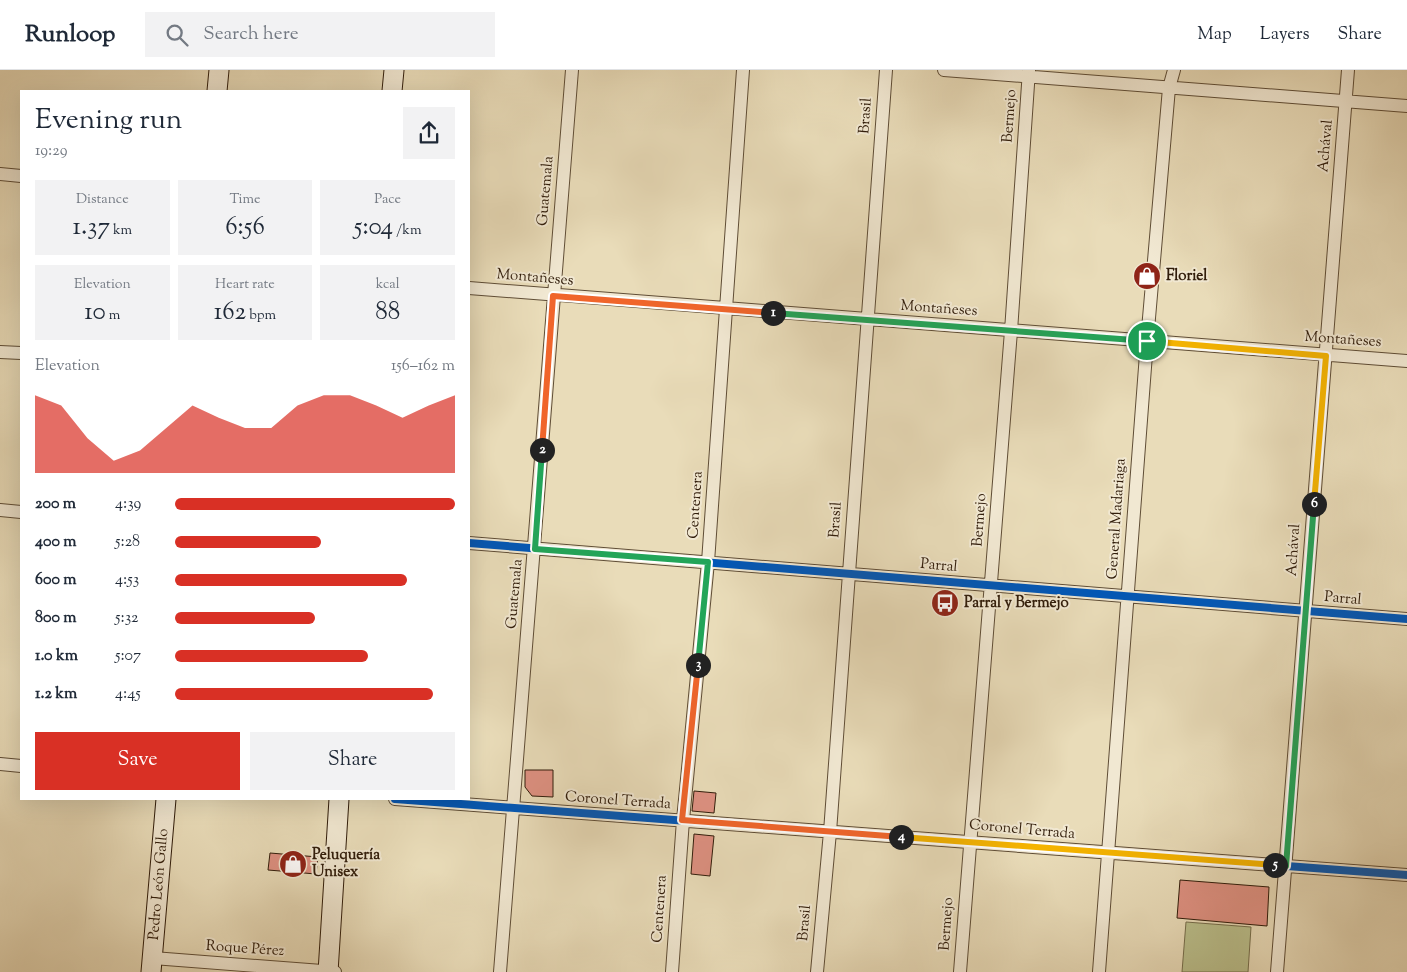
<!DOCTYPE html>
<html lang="en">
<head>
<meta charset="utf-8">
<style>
  :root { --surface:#fff; --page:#f2f2f3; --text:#1f2937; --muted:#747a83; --line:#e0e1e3; --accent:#d93025 }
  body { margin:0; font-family:"Sorts Mill Goudy",serif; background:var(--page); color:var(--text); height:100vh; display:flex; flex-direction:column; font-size:19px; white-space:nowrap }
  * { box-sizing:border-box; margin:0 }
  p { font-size:16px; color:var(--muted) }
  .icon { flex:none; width:28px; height:28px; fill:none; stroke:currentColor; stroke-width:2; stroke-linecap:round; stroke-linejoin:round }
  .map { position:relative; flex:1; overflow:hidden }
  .details { position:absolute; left:20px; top:20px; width:450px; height:710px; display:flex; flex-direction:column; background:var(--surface); border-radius:0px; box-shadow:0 5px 20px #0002 }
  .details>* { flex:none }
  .pin { position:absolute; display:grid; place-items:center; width:42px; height:42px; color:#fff; margin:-21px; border:2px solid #fff; border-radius:50%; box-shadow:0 1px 5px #0007 }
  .km { position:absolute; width:25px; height:25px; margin:-12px; border-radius:50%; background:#222; color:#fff; font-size:14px; line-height:25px; text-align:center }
  .round { display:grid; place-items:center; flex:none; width:52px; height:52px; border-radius:0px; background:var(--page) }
  .headline { display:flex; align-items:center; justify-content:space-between; height:85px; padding:0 15px }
  h1 { font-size:28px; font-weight:600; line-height:38px }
  .figures { display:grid; grid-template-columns:repeat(3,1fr); gap:8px; height:85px; padding:5px 15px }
  .figures div { display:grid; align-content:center; border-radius:0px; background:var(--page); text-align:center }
  .figures b { font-size:25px; font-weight:600 }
  .figures small { font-size:14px; font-weight:400 }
  .figures p { font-size:14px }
  .chart { height:140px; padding:10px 15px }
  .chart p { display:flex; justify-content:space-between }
  .chart svg { width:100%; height:90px; margin-top:5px; fill:var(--accent); opacity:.7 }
  .cta { display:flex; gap:10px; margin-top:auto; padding:10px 15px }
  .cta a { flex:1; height:58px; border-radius:0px; background:var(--accent); color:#fff; font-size:20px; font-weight:600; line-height:58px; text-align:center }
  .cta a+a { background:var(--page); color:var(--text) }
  ul { padding:0 15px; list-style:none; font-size:16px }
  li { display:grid; grid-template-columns:80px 60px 1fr; align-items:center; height:38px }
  li i { height:12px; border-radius:6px; background:var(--accent) }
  header { display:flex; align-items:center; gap:30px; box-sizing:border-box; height:70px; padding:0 25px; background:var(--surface); border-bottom:1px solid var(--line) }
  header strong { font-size:24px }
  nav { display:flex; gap:28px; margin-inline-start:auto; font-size:18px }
  .search { width:350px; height:45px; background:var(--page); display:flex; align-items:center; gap:12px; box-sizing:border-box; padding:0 18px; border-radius:0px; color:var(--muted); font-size:19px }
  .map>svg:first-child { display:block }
  .green { fill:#babf8c; stroke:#766e4c }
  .building { fill:#de9182; stroke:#311d0b }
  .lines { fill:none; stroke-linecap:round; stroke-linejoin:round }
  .street-casing { stroke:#5f4d36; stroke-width:14 }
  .secondary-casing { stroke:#311d0b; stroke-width:21 }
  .street { stroke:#f1e8d2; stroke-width:12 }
  .secondary { stroke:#f1e8d2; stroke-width:19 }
  .cycleway-casing { stroke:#f1e8d2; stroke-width:11 }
  .cycleway { stroke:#0057b8; stroke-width:8 }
  .split-1-casing { stroke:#fff; stroke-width:10 }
  .split-2-casing { stroke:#fff; stroke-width:10 }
  .split-3-casing { stroke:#fff; stroke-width:10 }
  .split-4-casing { stroke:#fff; stroke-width:10 }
  .split-5-casing { stroke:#fff; stroke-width:10 }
  .split-6-casing { stroke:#fff; stroke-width:10 }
  .split-7-casing { stroke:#fff; stroke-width:10 }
  .split-1 { stroke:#22a559; stroke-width:6 }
  .split-2 { stroke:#f0652b; stroke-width:6 }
  .split-3 { stroke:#22a559; stroke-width:6 }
  .split-4 { stroke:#f0652b; stroke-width:6 }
  .split-5 { stroke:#f5b400; stroke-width:6 }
  .split-6 { stroke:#22a559; stroke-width:6 }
  .split-7 { stroke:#f5b400; stroke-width:6 }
  .labels { text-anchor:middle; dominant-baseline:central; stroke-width:4; stroke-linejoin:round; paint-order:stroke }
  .street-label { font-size:15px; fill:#311d0b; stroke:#f1e8d2 }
  .poi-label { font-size:15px; font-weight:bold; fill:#311d0b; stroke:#f1e8d2; text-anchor:start }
</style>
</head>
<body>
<header>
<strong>Runloop</strong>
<div class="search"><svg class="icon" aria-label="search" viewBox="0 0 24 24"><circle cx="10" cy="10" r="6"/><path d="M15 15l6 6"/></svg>Search here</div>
<nav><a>Map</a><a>Layers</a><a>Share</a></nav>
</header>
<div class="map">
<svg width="1407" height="902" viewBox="0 0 1407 902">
  <rect width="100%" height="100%" fill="#e9dcb9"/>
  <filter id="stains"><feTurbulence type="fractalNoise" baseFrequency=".004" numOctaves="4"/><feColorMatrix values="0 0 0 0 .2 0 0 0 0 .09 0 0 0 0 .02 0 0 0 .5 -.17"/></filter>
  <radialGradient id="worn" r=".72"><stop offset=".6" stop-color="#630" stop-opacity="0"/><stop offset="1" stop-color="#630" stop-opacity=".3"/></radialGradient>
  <!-- green -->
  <path class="green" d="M1186,852L1251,857L1248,902H1182Z"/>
  <!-- building -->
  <path class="building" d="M525,700H553V727L532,726L525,717Z
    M694,721L716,723L714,743L692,741Z
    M694,764L714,766L710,806L691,804Z
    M270,783L318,787L316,804L268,800Z
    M1180,810L1269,817L1267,856L1177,848Z"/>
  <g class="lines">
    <!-- street casing -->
    <g class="street-casing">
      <path id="street" d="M944,0L1407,36
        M0,104L21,106
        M469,218L1407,291
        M0,282L21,283
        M0,440L21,442
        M469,473L1407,549
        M0,694L21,696
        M395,729L1407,805
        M153,888L335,902
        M500,902L572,0
        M672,902L683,750L708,492L743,0
        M817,902L830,762L886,0
        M960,902L1011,261L1029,0
        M1099,902L1147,271L1169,18L1174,0
        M1277,902L1348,0"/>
    </g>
    <!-- secondary casing -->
    <g class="secondary-casing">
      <g id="secondary">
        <path d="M217,21L219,0"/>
        <path d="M392,21L394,0"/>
        <path id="s1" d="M151,902L166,729"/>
        <path d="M328,902L339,729"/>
      </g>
    </g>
    <!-- street -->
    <use href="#street" class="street"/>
    <!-- secondary -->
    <use href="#secondary" class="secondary"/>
    <!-- cycleway casing -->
    <g class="cycleway-casing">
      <path id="cycleway" d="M469,473L1407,549
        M395,729L1407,805"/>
    </g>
    <!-- cycleway -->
    <use href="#cycleway" class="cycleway"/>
  </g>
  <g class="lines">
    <!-- split-1 casing -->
    <g class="split-1-casing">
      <path id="split-1" d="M773,243L1147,271"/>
    </g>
    <!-- split-2 casing -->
    <g class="split-2-casing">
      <path id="split-2" d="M542,380L553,226L773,243"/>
    </g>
    <!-- split-3 casing -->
    <g class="split-3-casing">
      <path id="split-3" d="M542,380L535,479L708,492L698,595"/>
    </g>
    <!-- split-4 casing -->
    <g class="split-4-casing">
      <path id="split-4" d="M698,595L682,750L901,767"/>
    </g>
    <!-- split-5 casing -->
    <g class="split-5-casing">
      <path id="split-5" d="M901,767L1275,795"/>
    </g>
    <!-- split-6 casing -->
    <g class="split-6-casing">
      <path id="split-6" d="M1275,795L1286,796L1314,434"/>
    </g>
    <!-- split-7 casing -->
    <g class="split-7-casing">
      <path id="split-7" d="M1147,271L1326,286L1314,434"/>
    </g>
    <!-- split-1 -->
    <use href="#split-1" class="split-1"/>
    <!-- split-2 -->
    <use href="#split-2" class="split-2"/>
    <!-- split-3 -->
    <use href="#split-3" class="split-3"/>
    <!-- split-4 -->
    <use href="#split-4" class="split-4"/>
    <!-- split-5 -->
    <use href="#split-5" class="split-5"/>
    <!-- split-6 -->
    <use href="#split-6" class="split-6"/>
    <!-- split-7 -->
    <use href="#split-7" class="split-7"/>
  </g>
  <!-- icons -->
  <defs>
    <g id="shop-disc" transform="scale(1.4375)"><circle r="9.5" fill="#8f2418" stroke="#f1e8d2"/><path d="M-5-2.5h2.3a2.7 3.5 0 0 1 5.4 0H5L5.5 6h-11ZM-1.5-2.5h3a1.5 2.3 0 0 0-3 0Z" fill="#fff"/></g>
    <g id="bus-disc" transform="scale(1.4375)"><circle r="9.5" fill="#8f2418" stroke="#f1e8d2"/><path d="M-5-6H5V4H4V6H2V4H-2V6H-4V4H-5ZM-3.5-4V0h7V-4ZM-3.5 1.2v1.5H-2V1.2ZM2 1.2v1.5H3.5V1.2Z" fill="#fff"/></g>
  </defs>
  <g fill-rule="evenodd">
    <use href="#shop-disc" x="1147" y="206"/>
    <use href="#bus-disc" x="945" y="533"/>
    <use href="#shop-disc" x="293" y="794"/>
  </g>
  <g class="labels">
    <!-- street labels -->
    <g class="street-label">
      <text transform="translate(866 46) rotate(-86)">Brasil</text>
      <text transform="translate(1010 46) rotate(-86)">Bermejo</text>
      <text transform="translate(1326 76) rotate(-85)">Achával</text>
      <text transform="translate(546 121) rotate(-85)">Guatemala</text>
      <text transform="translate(535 208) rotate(5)">Montañeses</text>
      <text transform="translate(939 239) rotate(4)">Montañeses</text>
      <text transform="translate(1343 270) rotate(4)">Montañeses</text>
      <text transform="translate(696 435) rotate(-86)">Centenera</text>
      <text transform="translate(1117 449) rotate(-86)">General Madariaga</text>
      <text transform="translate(836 450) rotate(-86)">Brasil</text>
      <text transform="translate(980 450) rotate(-86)">Bermejo</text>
      <text transform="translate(1294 480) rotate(-86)">Achával</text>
      <text transform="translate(939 496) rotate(5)">Parral</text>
      <text transform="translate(515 524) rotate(-85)">Guatemala</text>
      <text transform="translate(1343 529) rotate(5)">Parral</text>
      <text transform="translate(618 731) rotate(4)">Coronel Terrada</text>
      <text transform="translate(1022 760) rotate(5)">Coronel Terrada</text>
      <text stroke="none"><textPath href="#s1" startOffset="88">Pedro León Gallo</textPath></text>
      <text transform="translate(660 839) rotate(-86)">Centenera</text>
      <text transform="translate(805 853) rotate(-85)">Brasil</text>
      <text transform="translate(947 854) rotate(-86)">Bermejo</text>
      <text transform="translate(245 879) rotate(4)">Roque Pérez</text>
    </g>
    <!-- poi labels -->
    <g class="poi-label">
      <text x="1166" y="206">Floriel</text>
      <text x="964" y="533">Parral y Bermejo</text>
      <text x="312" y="785">Peluquería<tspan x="312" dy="17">Unisex</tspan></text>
    </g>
  </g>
  <rect width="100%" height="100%" filter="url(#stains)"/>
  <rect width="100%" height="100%" fill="url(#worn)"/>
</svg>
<div class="pin" style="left:1147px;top:271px;background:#1e9e55"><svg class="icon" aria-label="arrive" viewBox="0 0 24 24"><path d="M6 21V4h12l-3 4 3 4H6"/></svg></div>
<b class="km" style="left:773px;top:243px">1</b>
<b class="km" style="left:542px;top:380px">2</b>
<b class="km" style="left:698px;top:595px">3</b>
<b class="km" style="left:901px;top:767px">4</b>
<b class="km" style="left:1275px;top:795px">5</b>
<b class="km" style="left:1314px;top:434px">6</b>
<section class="details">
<div class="headline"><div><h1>Evening run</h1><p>19:29</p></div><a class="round"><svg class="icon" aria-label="share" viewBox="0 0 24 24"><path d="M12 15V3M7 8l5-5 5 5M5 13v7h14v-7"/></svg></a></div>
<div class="figures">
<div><p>Distance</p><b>1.37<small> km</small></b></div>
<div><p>Time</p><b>6:56</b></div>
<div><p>Pace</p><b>5:04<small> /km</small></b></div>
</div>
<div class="figures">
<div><p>Elevation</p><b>10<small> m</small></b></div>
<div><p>Heart rate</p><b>162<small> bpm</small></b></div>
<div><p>kcal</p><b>88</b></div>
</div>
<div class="chart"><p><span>Elevation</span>156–162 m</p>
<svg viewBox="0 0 160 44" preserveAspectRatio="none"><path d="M0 44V6L10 11L20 27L30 38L40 33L50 22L60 11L70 17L80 22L90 22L100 11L110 6L120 6L130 11L140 17L150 11L160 6V44z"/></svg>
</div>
<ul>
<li><b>200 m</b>4:39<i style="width:100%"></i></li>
<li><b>400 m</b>5:28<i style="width:52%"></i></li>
<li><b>600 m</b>4:53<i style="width:83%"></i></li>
<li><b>800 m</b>5:32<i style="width:50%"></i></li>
<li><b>1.0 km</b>5:07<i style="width:69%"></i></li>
<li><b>1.2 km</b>4:45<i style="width:92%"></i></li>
</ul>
<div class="cta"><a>Save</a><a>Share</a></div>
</section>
</div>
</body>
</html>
